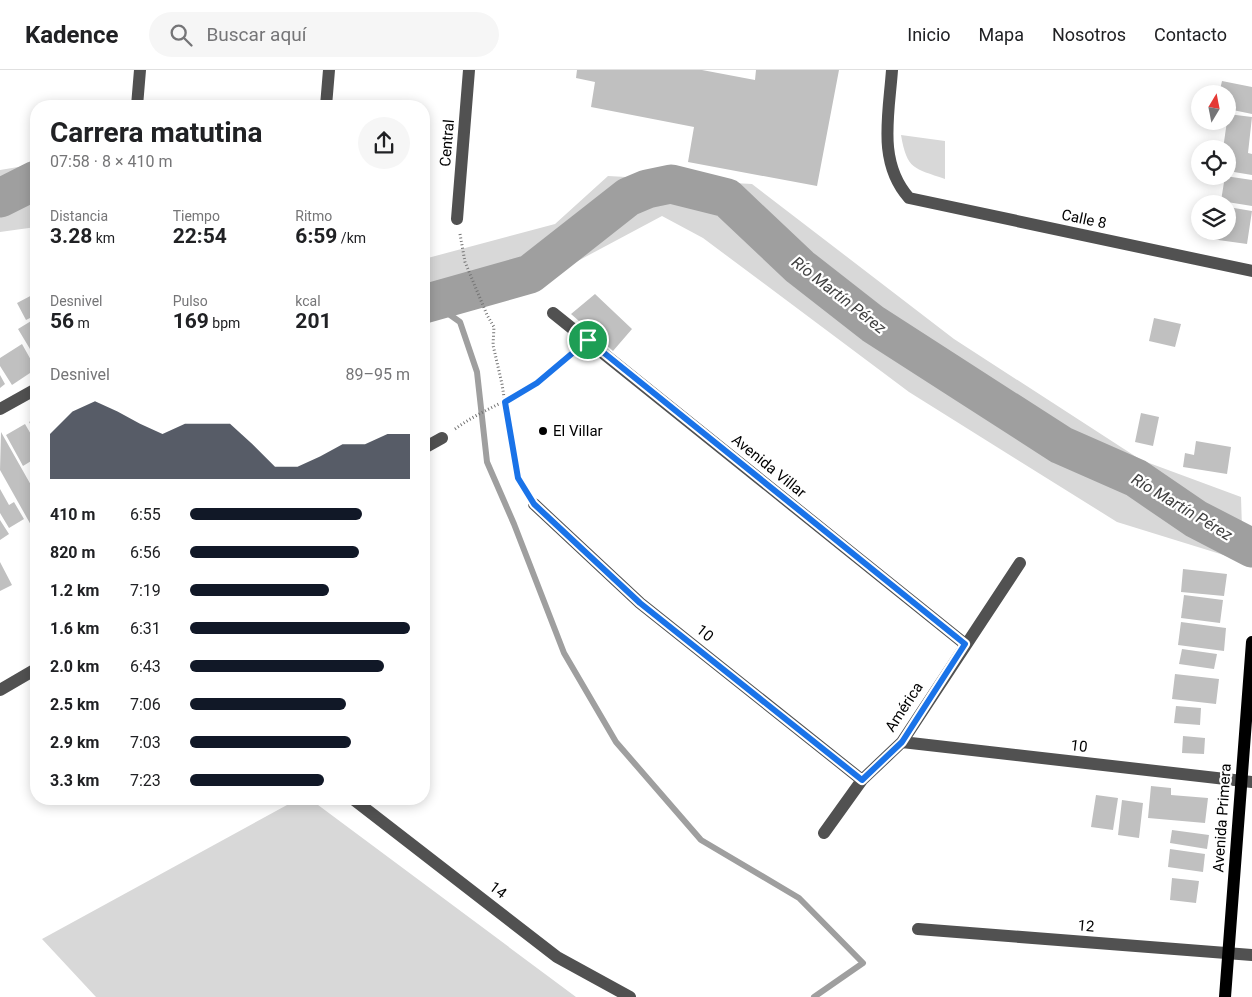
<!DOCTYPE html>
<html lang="es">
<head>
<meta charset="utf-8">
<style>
  :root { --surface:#fff; --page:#f6f6f6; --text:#202124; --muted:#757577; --line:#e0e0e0; --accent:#111827 }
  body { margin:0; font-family:Roboto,sans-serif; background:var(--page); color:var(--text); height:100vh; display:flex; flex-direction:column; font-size:19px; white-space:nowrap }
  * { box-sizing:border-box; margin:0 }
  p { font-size:16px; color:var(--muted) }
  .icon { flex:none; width:28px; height:28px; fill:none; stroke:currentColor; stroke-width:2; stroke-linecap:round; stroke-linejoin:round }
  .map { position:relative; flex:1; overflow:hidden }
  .panel { position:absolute; left:30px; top:30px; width:400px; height:705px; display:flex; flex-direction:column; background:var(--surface); border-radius:20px; box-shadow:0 2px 12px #0003 }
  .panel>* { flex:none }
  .needle { width:32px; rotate:10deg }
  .controls { position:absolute; left:1191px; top:15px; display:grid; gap:10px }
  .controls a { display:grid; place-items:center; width:45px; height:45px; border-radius:50%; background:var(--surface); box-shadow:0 2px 12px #0003; font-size:25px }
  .pin { position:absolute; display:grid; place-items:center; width:42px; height:42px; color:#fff; margin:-21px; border:2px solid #fff; border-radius:50%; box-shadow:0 1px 5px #0007 }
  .round { display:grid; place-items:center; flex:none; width:52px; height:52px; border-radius:26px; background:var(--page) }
  .head { display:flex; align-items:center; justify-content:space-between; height:85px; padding:0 20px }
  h1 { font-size:28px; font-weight:700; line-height:38px }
  .metrics { display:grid; grid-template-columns:repeat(3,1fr); gap:8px; height:85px; padding:5px 20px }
  .metrics div { display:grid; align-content:center }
  .metrics b { font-size:21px; font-weight:700 }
  .metrics small { font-size:14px; font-weight:400 }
  .metrics p { font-size:14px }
  .chart { height:140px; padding:10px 20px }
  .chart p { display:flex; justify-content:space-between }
  .chart svg { width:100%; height:90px; margin-top:5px; fill:var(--accent); opacity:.7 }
  ul { padding:0 20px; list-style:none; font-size:16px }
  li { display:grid; grid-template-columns:80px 60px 1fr; align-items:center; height:38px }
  li i { height:12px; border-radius:6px; background:var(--accent) }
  header { display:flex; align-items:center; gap:30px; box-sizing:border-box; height:70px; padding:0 25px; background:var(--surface); border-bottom:1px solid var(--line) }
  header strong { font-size:24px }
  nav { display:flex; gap:28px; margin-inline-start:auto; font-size:18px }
  .search { width:350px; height:45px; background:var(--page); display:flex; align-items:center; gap:12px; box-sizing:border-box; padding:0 18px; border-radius:28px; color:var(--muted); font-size:19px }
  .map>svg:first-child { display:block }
  .green { fill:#d8d8d8 }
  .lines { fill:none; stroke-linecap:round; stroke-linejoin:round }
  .stream { stroke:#9f9f9f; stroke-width:6 }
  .river { stroke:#9f9f9f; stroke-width:39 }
  .building { fill:#c0c0c0 }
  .path { stroke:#737373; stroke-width:3; stroke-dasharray:1 2.5; stroke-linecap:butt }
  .minor { stroke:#515151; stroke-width:12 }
  .major { stroke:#000; stroke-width:12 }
  .route-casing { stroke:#fff; stroke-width:10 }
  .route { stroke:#1a73e8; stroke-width:6 }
  .poi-dot { fill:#000; stroke:#fff; stroke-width:2 }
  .labels { text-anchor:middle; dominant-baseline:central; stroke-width:4.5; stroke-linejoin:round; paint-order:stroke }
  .street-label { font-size:15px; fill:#000; stroke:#fff }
  .poi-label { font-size:15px; fill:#000; stroke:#fff; text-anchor:start }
  .water-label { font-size:16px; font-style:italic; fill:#404040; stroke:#fff }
</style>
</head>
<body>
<header>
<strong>Kadence</strong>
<div class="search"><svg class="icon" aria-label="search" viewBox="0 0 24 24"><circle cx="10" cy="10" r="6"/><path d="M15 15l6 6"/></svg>Buscar aquí</div>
<nav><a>Inicio</a><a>Mapa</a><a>Nosotros</a><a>Contacto</a></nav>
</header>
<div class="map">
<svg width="1252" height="927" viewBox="0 0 1252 927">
  <rect width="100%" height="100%" fill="#fff"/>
  <!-- green -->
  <path class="green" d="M901,65L945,71V109C914,98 907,100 901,65Z
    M36,94V157L0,162V100Z
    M608,106L752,114L954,269L1141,390L1241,427L1243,491L1117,452L909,322L703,168L662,146L559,201L532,223L424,248V189L555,154Z
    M298,729H310L576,927H96L42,869Z"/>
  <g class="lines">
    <!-- stream -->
    <path class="stream" d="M432,232L460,252L477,302L487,392L514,454L564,583L616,672L701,770L799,828L863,893L814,927"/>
    <!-- river -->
    <path class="river" d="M0,128L36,110
      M424,234L530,204L628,127L647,119L671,114L727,128L800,197L873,254L1061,375L1136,408L1196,449L1252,478"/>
  </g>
  <!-- building -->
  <path class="building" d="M577,0H702L755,10L756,0H839L817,116L688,92L694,57L591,37L595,12L576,8Z
    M1222,11L1252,17V44L1228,39V24H1219Z
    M1228,44L1252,47L1248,83L1252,84V105L1228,101V79H1223Z
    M1225,106L1252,110V136L1221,131Z
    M1228,137L1252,141L1247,174L1204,168V161H1228Z
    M36,223V245L26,250L17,233Z
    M595,224L632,259L613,281L571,244Z
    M36,248V289L18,259Z
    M1154,248L1181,254L1175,277L1149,271Z
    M22,274L36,299L12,315L0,296V288Z
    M0,305L5,314L0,318Z
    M1141,343L1159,347L1153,376L1135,372Z
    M36,347V364L29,352Z
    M25,354L36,373V388L23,396L6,365Z
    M1,362L36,424V464L0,400Z
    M1196,371L1231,377L1227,404L1183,397L1185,383L1194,385Z
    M0,419L9,435L14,432L24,449L9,458L0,443Z
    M0,450L9,464L0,470Z
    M0,492L12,515L0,521Z
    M1183,499L1227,504L1224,526L1181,522Z
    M1184,525L1223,530L1220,553L1181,548Z
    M1181,552L1226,558L1224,581L1178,575Z
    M1182,579L1217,584L1214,599L1179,594Z
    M1175,604L1219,609L1216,634L1172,629Z
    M1176,636L1201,638L1200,655L1174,653Z
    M1183,666L1205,668L1204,684L1182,683Z
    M1151,716L1171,718V725L1208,728L1205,753L1148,748Z
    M1096,725L1118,728L1113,760L1091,757Z
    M1122,730L1143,733L1139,768L1118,765Z
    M1172,760L1209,765L1207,779L1170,773Z
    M1170,779L1205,784L1203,802L1168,797Z
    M1172,808L1199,811L1196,833L1170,830Z"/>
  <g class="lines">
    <!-- path -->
    <path class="path" d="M460,164L465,192L487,245L494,257L493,275L502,314L512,380L518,408L526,421
      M455,359C481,340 510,331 536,313C550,304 562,292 575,281"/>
    <!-- minor -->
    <path class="minor" d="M892,0C889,44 877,92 909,128L1252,201
      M137,36L140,0
      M326,36L329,0
      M457,149L469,0
      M553,243L965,574
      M0,339L36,319
      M424,378L442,368
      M534,434L640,533L862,710
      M0,620L36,599
      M902,672L1252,712
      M353,729L557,887L630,927
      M824,763L862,710L902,672L1020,493
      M918,859L1252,885"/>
    <!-- major -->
    <path class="major" d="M1225,927L1252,572"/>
  </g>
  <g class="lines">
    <!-- route casing -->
    <g class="route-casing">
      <path id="route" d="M588,270L965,574L902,672L862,710L640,533L534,434L518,408L505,332L537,313Z"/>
    </g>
    <!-- route -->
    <use href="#route" class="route"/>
  </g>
  <!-- markers -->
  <circle class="poi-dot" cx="543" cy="361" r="5"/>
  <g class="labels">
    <!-- street labels -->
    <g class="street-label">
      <text transform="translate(447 73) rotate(-85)">Central</text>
      <text transform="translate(1084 149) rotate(12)">Calle 8</text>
      <text transform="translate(769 396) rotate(39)">Avenida Villar</text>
      <text transform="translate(705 563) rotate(39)">10</text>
      <text transform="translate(904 637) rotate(-57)">América</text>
      <text transform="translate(1079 676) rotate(7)">10</text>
      <text transform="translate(1222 748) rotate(-86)">Avenida Primera</text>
      <text transform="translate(498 820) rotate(38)">14</text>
      <text transform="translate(1086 856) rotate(5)">12</text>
    </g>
    <!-- poi labels -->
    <g class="poi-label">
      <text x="553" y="361">El Villar</text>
    </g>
    <!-- water labels -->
    <g class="water-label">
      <text transform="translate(839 225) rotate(38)">Río Martín Pérez</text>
      <text transform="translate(1182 437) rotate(31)">Río Martín Pérez</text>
    </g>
  </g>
</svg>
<div class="controls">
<a><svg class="needle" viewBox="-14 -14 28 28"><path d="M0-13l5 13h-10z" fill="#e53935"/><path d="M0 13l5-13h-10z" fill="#757577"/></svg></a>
<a><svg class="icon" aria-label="locate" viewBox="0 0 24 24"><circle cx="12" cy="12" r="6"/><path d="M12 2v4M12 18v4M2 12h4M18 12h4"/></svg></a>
<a><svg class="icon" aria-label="layers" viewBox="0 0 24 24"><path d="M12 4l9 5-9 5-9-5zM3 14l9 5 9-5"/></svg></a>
</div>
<div class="pin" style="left:588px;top:270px;background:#1e9e55"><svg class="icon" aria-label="arrive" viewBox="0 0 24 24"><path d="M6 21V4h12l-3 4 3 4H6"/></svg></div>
<section class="panel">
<div class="head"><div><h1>Carrera matutina</h1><p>07:58 · 8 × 410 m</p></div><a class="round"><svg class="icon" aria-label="share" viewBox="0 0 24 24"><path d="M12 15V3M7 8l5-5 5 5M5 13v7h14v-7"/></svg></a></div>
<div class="metrics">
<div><p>Distancia</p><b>3.28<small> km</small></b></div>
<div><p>Tiempo</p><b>22:54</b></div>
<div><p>Ritmo</p><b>6:59<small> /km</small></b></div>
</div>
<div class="metrics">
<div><p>Desnivel</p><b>56<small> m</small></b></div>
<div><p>Pulso</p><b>169<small> bpm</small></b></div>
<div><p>kcal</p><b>201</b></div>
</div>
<div class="chart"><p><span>Desnivel</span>89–95 m</p>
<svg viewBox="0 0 160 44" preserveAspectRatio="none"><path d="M0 44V22L10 11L20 6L30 11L40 17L50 22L60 17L70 17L80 17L90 27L100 38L110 38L120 33L130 27L140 27L150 22L160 22V44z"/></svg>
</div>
<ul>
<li><b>410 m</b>6:55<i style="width:78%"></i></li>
<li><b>820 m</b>6:56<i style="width:77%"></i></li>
<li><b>1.2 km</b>7:19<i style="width:63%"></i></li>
<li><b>1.6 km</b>6:31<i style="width:100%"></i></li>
<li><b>2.0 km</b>6:43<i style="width:88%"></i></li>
<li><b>2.5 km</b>7:06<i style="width:71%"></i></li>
<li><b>2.9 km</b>7:03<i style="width:73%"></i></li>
<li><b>3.3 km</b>7:23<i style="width:61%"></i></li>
</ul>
</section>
</div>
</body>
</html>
